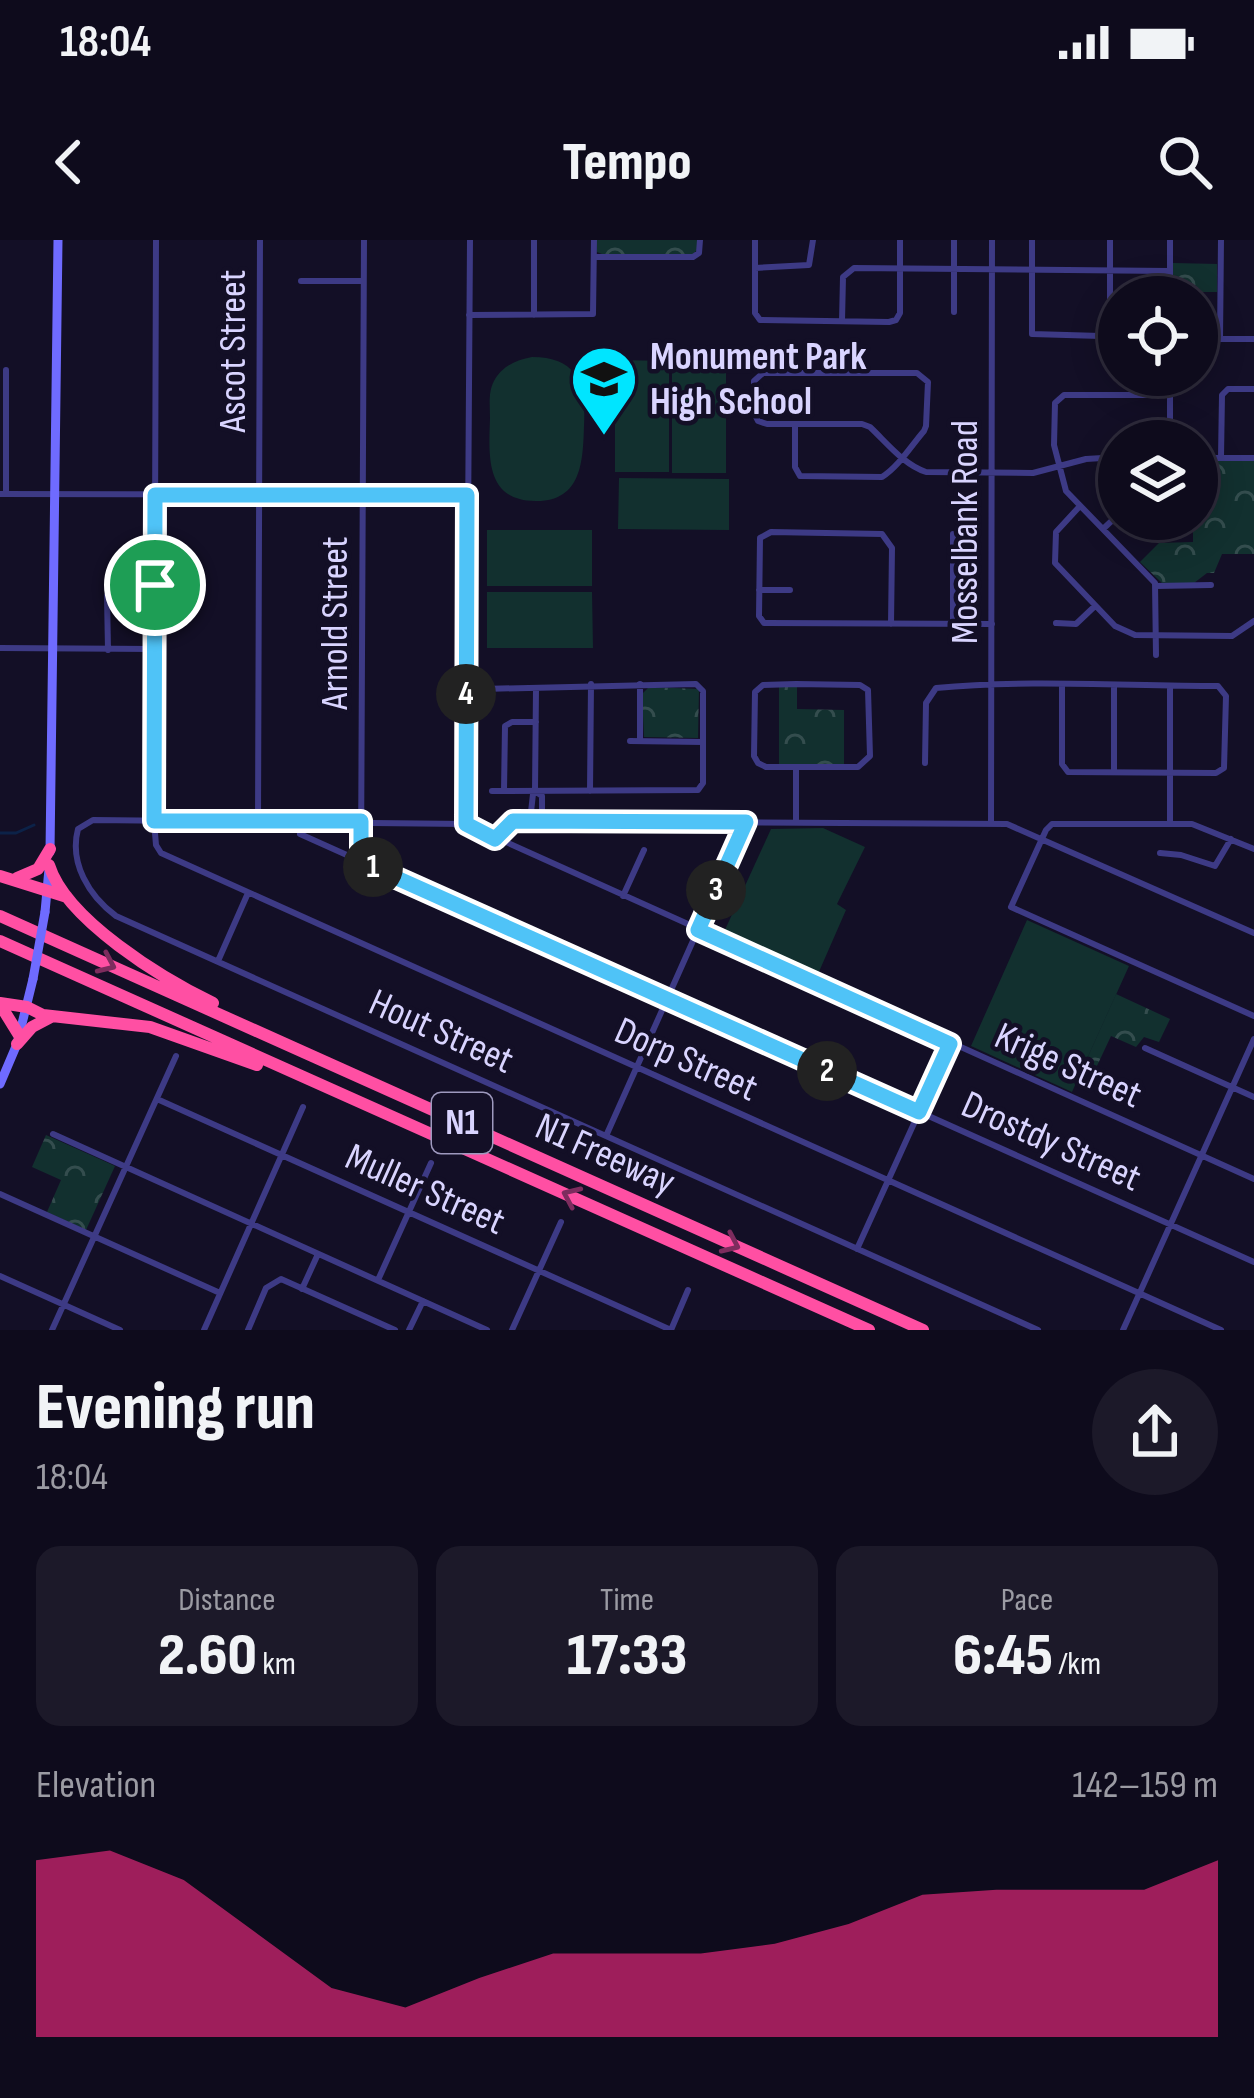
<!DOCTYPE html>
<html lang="en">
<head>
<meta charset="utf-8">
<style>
  :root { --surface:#0e0b1c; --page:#1c1929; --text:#f1f3f6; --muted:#9b9ba3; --line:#2e2b3b; --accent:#db2777 }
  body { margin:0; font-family:"Sofia Sans Condensed",sans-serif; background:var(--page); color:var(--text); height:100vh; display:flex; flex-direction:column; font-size:45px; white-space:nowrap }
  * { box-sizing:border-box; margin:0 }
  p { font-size:39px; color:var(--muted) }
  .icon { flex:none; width:66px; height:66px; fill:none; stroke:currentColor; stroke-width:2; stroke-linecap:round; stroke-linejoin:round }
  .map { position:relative; height:1090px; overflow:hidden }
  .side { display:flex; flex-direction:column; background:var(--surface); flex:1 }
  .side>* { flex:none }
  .controls { position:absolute; left:1098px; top:36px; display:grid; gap:24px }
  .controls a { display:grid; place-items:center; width:120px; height:120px; border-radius:50%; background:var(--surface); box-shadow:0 6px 30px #0003,0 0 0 3px var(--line); font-size:60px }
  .pin { position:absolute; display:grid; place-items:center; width:102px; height:102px; color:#fff; margin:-51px; border:6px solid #fff; border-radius:50%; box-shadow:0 3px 12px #0007 }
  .km { position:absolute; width:60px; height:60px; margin:-30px; border-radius:50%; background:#222; color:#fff; font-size:33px; line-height:60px; text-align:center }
  .round { display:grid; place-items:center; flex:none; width:126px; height:126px; border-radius:63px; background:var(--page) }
  .overview { display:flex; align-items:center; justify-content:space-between; height:204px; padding:0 36px }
  h1 { font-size:66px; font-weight:800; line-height:90px }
  .metrics { display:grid; grid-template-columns:repeat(3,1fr); gap:18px; height:204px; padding:12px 36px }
  .metrics div { display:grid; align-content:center; border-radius:24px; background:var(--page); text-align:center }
  .metrics b { font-size:60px; font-weight:800 }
  .metrics small { font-size:33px; font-weight:400 }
  .metrics p { font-size:33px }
  .chart { height:336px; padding:24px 36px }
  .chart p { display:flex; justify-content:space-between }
  .chart svg { width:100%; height:216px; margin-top:12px; fill:var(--accent); opacity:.7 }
  .status { display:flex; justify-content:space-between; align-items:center; height:84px; padding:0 60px; background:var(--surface); direction:ltr }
  .status svg { height:33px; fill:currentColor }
  header { display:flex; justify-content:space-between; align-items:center; height:156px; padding:0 36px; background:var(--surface); font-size:54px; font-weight:800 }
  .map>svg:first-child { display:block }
  .park { fill:url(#park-crowns) }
  .garden { fill:#12302f }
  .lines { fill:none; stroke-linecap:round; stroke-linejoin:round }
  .stream { stroke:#0c2248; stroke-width:3 }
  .street { stroke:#3d3a85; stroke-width:6 }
  .secondary { stroke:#6f6bff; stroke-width:9 }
  .highway { stroke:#ff4fa3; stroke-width:12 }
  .secondary-bridge { stroke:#6f6bff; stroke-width:9 }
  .oneway { stroke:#7d2c5e }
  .route-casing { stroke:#fff; stroke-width:24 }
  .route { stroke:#4fc3f7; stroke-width:15 }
  .labels { text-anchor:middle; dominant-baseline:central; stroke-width:9; stroke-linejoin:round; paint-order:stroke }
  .shield { fill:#130f26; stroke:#9e99be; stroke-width:3 }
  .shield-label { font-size:36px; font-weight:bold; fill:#d9d4ff }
  .street-label { font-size:39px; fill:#d9d4ff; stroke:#130f26 }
  .poi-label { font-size:39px; font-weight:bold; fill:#d9d4ff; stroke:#130f26; text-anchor:start }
</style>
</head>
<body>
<div class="status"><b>18:04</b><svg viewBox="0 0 49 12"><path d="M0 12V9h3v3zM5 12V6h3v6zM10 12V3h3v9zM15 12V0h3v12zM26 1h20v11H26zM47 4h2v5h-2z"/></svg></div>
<header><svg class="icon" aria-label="back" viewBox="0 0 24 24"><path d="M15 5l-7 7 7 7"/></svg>Tempo<svg class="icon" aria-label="search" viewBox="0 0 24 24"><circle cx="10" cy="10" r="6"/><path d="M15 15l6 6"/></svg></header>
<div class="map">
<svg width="1254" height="1090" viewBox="0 0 1254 1090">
  <defs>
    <pattern id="park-crowns" width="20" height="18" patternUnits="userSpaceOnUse" patternTransform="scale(3)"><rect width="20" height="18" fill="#12302f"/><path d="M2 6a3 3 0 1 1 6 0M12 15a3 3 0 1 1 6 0" fill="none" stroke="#344d4e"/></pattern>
  </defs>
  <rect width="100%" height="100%" fill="#130f26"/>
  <!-- park -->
  <path class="park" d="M597,0H697V10L692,15L602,14L597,12Z
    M1173,23L1217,24V52H1173Z
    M1198,221H1254V314H1222L1214,333H1207L1194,343H1162L1140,322L1159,303L1193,302V281L1183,280L1197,279Z
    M649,447L699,449L698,498L644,497L642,454Z
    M779,447H797V469L844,470V524H779Z
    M1116,754L1170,779L1159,802L1144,797L1136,807L1111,796L1096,828L1085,823Z
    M46,895L115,926L86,990L47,972L61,940L32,927Z"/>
  <!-- garden -->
  <path class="garden" d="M532,117C579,117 586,146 584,186C583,220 582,261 537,261C484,262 489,214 490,178C490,166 488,152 494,141C502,126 516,120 532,117Z
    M615,120L669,121V232H615Z
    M672,121H726V233H672Z
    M619,238L729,239V290L618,289Z
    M487,290H592V346H487Z
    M487,352H592L593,408H487Z
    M823,588L865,607L837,664L846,670L818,734L724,692L771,589Z
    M1027,680L1129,726L1072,852L971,806Z"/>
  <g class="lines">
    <!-- stream -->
    <path class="stream" d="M0,593H16L34,585"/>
    <!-- street -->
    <path class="street" d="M156,0L154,581L156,605L161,613L1221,1090
      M755,0V73L760,80L889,82L896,80L900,73V0
      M1032,0V94L1101,96L1110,87V0
      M1170,0V57
      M594,17H693L699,13L700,0
      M755,28L809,25L813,0
      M301,41H363
      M954,72V0
      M469,75L593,74L594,0
      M534,75V0
      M842,81L843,37L854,28L1170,31
      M1197,99H1254
      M1220,99L1221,0
      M6,130V254
      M795,185V227L800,236L882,237C899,226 911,206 924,191L926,186L928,142L917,133H763L754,141V173L758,181L767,184H862L870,187C887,203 904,225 926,232L1033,233L1086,219L1119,217
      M1170,201V135
      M1221,217L1222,155L1228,149H1254
      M1197,218H1254
      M0,254L467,255
      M1080,266L1056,292L1055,323L1115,386L1135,395L1232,396L1254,381
      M1103,289L1119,274
      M953,294V383
      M1156,346L1211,345
      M759,350H790
      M107,356L108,410
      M1056,383L1076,384L1095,366
      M891,384L892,308L882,294L771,292L760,298L759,376L764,383H768L992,384
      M0,408L154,409
      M1156,415L1155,343L1066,251L1054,205L1055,163L1064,155H1170
      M796,444L860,445L868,450L870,516L858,527H766L758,523L754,516L755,452L763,445Z
      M1170,446V584
      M483,449L696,444L703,451V543L698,550L492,551
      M536,449L535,551L542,556V580
      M640,500V444
      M630,501L703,502
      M925,523L926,463L936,448C1028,439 1124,446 1218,446L1226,456L1224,528L1216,533L1068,532L1062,524V445
      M1114,532V446
      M504,551L505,486L512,482H536
      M590,551L591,444
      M530,581L533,554
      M258,582L260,0
      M796,582V527
      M466,584L470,0
      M991,584L992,0
      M300,594L1254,1022
      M495,599L513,581L1007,584L1254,693
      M1254,609L1192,584H1052L1046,590L1011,667L1254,776
      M1160,613L1181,615L1215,626L1231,599
      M361,622L364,0
      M623,656L644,610
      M218,721L248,653
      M1145,808L1254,857
      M157,859L671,1090
      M53,894L487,1090
      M606,896L746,582
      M0,954L220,1053
      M857,1009L950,804
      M0,1036L120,1090
      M378,1040L431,923
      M302,1049L318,1014
      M52,1090L176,816
      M204,1090L303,867
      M248,1090L266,1048L281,1039L395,1090
      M409,1090L423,1061
      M512,1090L561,982
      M671,1090L688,1050
      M1038,1090L116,676C89,656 69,623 78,589L93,580L466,584L1254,939
      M1123,1090L1254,799"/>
    <!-- secondary -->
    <path class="secondary" d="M50,612L58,0
      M45,672L49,629
      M0,844L17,804L33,739"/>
    <!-- highway -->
    <path class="highway" d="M49,625C66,680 163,739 213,763
      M0,636L67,657
      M17,638L38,629L50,609
      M0,676L923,1090
      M0,701L869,1090
      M0,763L27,767L43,775L150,787L257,825
      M1,766L19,795
      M17,804L32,787L51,777"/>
    <!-- secondary-bridge -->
    <path class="secondary-bridge" d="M33,739L45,672"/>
  </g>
  <!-- one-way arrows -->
  <defs><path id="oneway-chevron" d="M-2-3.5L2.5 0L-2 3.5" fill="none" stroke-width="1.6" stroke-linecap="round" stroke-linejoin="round" transform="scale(3)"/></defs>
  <g class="oneway">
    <use href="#oneway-chevron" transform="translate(107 724) rotate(24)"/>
    <use href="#oneway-chevron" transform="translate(571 956) rotate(-156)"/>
    <use href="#oneway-chevron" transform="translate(731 1004) rotate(24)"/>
  </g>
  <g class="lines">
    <!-- route casing -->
    <g class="route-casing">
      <path id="route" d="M155,255H467L466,584L495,599L513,581L746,582L698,690L950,804L919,872L361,622V581H154Z"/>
    </g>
    <!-- route -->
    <use href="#route" class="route"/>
  </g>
  <!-- icons -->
  <defs>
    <g id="school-pin" transform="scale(3.45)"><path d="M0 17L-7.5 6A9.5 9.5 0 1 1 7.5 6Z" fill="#00e5ff" stroke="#130f26"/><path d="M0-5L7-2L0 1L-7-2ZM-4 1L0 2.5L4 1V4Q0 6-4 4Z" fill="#111"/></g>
  </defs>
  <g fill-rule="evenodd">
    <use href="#school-pin" x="604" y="139"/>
  </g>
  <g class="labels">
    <!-- shield labels -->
    <rect class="shield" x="432" y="853" width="60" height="60" rx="9"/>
    <g class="shield-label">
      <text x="462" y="883">N1</text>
    </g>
    <!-- street labels -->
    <g class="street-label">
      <text transform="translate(233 111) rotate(-90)">Ascot Street</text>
      <text transform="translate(965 292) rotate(-90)">Mosselbank Road</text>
      <text transform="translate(335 383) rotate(-90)">Arnold Street</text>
      <text transform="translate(441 792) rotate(24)">Hout Street</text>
      <text transform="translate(686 820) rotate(24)">Dorp Street</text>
      <text transform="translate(1068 826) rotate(24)">Krige Street</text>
      <text transform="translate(1051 902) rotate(24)">Drostdy Street</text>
      <text transform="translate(605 915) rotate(24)">N1 Freeway</text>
      <text transform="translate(425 950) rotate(24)">Muller Street</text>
    </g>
    <!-- poi labels -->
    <g class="poi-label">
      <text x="650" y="117">Monument Park<tspan x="650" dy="45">High School</tspan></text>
    </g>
  </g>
</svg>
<div class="controls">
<a><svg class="icon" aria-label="locate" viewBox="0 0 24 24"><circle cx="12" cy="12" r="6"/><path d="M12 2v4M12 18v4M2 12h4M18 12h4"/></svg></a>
<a><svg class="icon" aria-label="layers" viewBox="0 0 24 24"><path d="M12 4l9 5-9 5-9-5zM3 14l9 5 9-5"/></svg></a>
</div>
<div class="pin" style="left:155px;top:345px;background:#1e9e55"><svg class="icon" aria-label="arrive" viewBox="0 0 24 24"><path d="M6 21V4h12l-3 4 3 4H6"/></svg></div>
<b class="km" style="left:373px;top:627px">1</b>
<b class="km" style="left:827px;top:831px">2</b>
<b class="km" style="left:716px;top:650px">3</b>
<b class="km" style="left:466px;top:454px">4</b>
</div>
<section class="side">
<div class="overview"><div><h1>Evening run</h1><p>18:04</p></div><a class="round"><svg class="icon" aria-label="share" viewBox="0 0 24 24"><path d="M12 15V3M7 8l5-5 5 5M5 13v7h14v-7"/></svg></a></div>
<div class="metrics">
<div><p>Distance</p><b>2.60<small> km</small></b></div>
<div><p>Time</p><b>17:33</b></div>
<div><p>Pace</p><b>6:45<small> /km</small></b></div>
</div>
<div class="chart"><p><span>Elevation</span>142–159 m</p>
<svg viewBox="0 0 160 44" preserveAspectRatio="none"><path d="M0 44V8L10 6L20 12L30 23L40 34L50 38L60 32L70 27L80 27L90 27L100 25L110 21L120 15L130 14L140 14L150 14L160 8V44z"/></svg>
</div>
</section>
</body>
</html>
